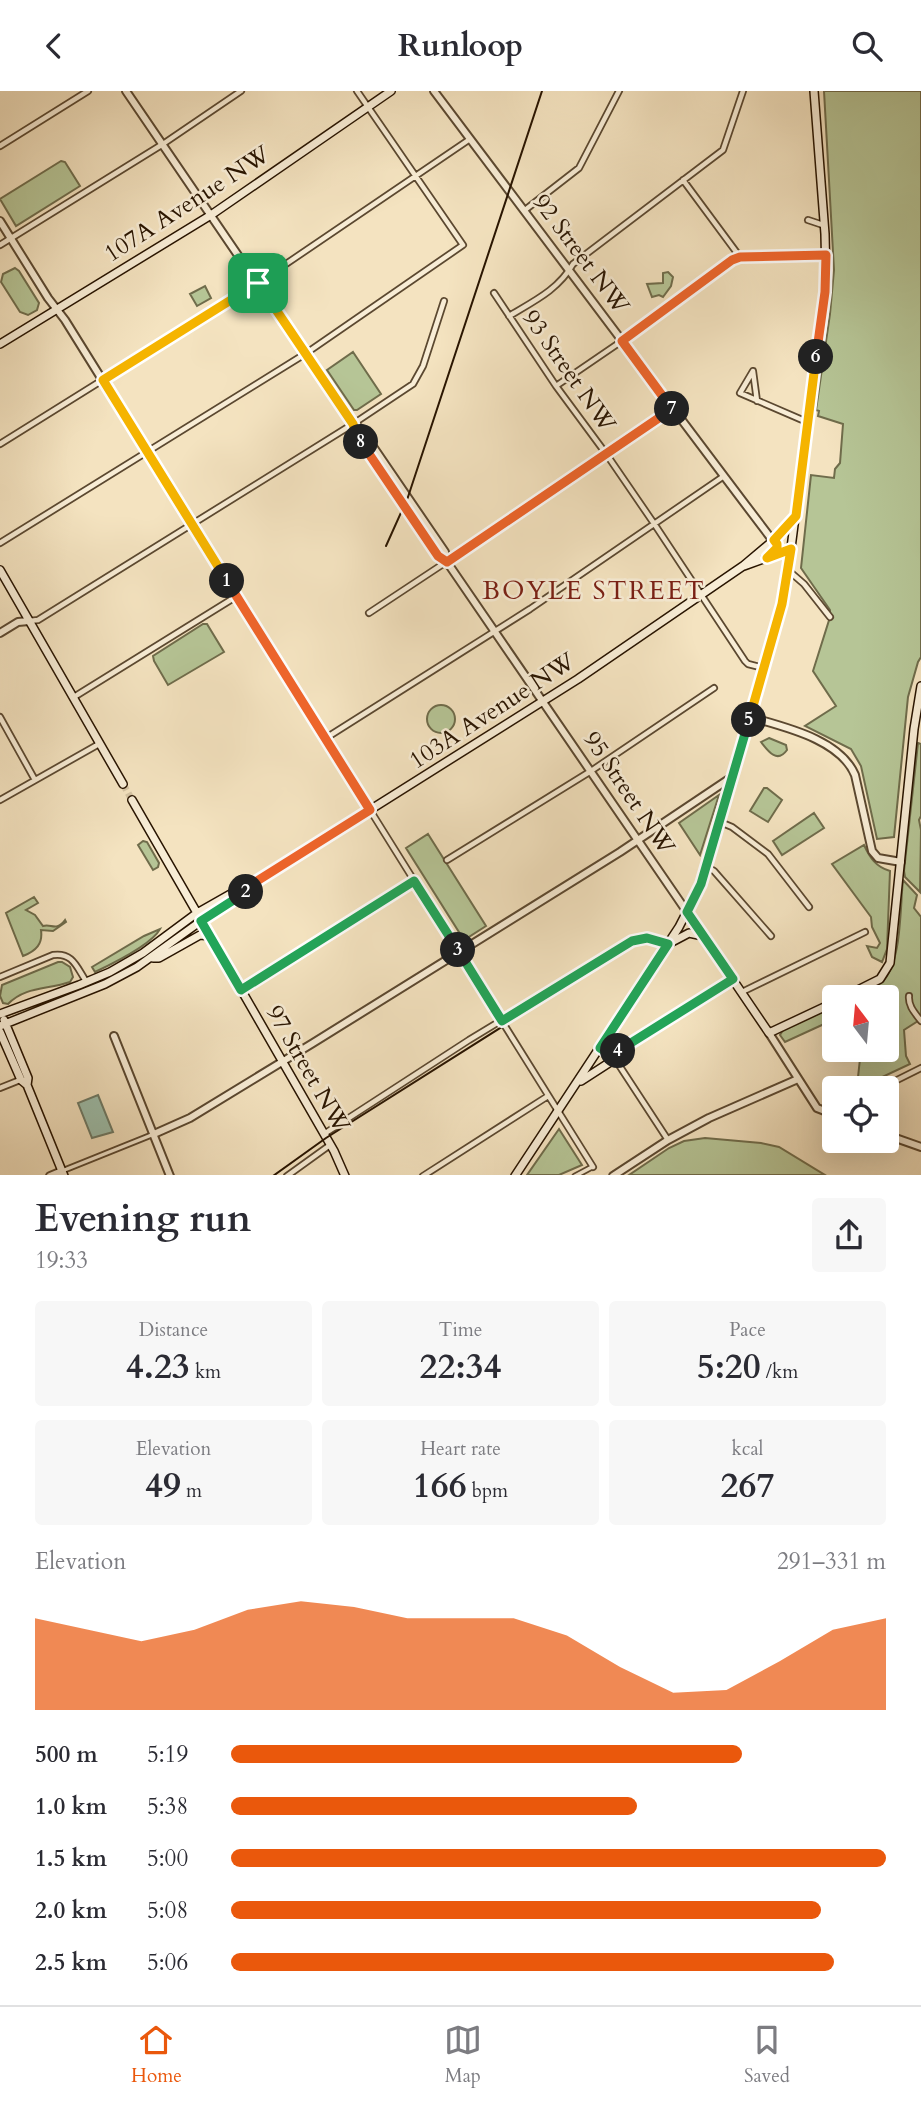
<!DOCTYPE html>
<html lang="en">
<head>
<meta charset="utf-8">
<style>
  :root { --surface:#fff; --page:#f7f7f7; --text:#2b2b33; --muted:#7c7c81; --line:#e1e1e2; --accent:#ea580c }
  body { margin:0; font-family:Cardo,serif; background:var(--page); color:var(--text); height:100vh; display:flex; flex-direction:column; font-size:26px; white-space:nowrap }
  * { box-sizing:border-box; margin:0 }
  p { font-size:23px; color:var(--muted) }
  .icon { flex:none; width:38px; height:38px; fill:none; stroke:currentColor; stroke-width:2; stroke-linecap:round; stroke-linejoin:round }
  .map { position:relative; height:1084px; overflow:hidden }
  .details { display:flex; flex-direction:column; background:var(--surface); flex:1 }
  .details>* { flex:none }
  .needle { width:46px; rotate:344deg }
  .tools { position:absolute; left:822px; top:894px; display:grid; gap:14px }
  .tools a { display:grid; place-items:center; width:77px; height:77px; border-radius:7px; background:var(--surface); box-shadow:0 7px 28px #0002; font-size:35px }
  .pin { position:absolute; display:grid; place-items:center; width:60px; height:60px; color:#fff; margin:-30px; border-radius:14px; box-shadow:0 4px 10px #0006 }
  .km { position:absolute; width:35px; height:35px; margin:-18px; border-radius:50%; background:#222; color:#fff; font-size:19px; line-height:35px; text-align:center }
  .round { display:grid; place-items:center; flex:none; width:74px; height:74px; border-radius:7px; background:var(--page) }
  .overview { display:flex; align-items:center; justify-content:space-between; height:119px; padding:0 35px }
  h1 { font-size:38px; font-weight:600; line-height:52px }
  .metrics { display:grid; grid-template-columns:repeat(3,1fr); gap:10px; height:119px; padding:7px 35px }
  .metrics div { display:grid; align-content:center; border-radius:7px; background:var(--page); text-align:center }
  .metrics b { font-size:35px; font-weight:600 }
  .metrics small { font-size:19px; font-weight:400 }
  .metrics p { font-size:19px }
  .chart { height:196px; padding:14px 35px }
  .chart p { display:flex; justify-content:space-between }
  .chart svg { width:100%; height:126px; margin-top:7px; fill:var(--accent); opacity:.7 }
  ul { padding:0 35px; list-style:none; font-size:23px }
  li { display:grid; grid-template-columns:112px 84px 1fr; align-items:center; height:52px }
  li i { height:18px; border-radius:9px; background:var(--accent) }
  header { display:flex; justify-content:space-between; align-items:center; height:91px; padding:0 35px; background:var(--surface); font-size:32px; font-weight:600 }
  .menu { display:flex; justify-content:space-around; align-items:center; height:98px; border-top:2px solid var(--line); background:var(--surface); font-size:19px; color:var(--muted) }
  .menu a { display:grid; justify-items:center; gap:4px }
  .menu .on { color:var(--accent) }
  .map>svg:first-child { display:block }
  .green { fill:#b6c596; stroke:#6f6c4b; stroke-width:2 }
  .water { fill:#9dbfac; stroke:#6e7b67; stroke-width:2 }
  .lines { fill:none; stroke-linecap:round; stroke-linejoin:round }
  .secondary-tunnel { stroke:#d5c4a3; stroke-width:7; stroke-dasharray:7 3.5; stroke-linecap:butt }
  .pedestrian-casing { stroke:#5b4830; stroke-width:7 }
  .minor-casing { stroke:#5b4830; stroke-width:8 }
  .tertiary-casing { stroke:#5b4830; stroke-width:10 }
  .secondary-casing { stroke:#281400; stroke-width:10 }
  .pedestrian { stroke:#f8edd6; stroke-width:3.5 }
  .minor { stroke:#f8edd6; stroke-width:4.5 }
  .tertiary { stroke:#f8edd6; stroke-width:6 }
  .secondary { stroke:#f8edd6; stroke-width:7 }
  .tram { stroke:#281400; stroke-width:2 }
  .split-1-casing { stroke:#fff; stroke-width:14 }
  .split-2-casing { stroke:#fff; stroke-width:14 }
  .split-3-casing { stroke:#fff; stroke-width:14 }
  .split-4-casing { stroke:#fff; stroke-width:14 }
  .split-5-casing { stroke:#fff; stroke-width:14 }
  .split-6-casing { stroke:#fff; stroke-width:14 }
  .split-7-casing { stroke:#fff; stroke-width:14 }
  .split-8-casing { stroke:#fff; stroke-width:14 }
  .split-9-casing { stroke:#fff; stroke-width:14 }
  .split-1 { stroke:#f5b400; stroke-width:9 }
  .split-2 { stroke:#f0652b; stroke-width:9 }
  .split-3 { stroke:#22a559; stroke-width:9 }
  .split-4 { stroke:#22a559; stroke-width:9 }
  .split-5 { stroke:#22a559; stroke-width:9 }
  .split-6 { stroke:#f5b400; stroke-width:9 }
  .split-7 { stroke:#f0652b; stroke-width:9 }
  .split-8 { stroke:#f0652b; stroke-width:9 }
  .split-9 { stroke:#f5b400; stroke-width:9 }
  .labels { text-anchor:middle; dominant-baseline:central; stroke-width:5; stroke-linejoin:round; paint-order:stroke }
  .street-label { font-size:24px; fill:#281400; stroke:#f8edd6 }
  .neighbourhood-label { font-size:26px; letter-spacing:2px; fill:#7a1f14; stroke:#f8edd6 }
</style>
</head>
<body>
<header><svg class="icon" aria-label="back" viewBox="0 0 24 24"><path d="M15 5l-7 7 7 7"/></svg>Runloop<svg class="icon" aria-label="search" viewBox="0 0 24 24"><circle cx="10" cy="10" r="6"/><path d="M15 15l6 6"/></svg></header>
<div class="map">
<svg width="921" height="1085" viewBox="0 0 921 1085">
  <rect width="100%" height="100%" fill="#f4e3c0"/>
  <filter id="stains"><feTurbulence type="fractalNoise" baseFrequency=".00286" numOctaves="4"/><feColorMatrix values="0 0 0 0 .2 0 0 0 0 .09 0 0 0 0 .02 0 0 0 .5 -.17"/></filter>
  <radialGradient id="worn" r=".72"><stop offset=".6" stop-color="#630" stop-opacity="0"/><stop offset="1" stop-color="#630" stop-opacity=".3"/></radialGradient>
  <!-- green -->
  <path class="green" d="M824,0H921V566L918,571L908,606L894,746L877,748L861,675L851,658L805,635L836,615L813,580L830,526V519L801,477L811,384L834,387L835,378L840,372L843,333L818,325L819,320L816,319L830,223L834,179Z
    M61,70L65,71L80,95L16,135L0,108Z
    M15,177L19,180L39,212L37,219L28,224L20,221L1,191L3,183Z
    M668,181L673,186L671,195L663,206L659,204L652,206L647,193L663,192V182Z
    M205,195L211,207L197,215L190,203Z
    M353,261L381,303L357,319H354L327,279Z
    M203,533H207L224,561L168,594L154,570L153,565Z
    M427 628a14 14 0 1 1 28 0a14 14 0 1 1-28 0Z
    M769,647L786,654L787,659C777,673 768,660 761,651Z
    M918,652L921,653V725L919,729L921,739L920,801L905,786L904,780Z
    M764,697H767L782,709L768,731L750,720Z
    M719,704L700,764L679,732Z
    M814,722L824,737L782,764L773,750Z
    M428,743L486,835L464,849L406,757Z
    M143,750L147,751L159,772L158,776L153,779L138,754Z
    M864,754C870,767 876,776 890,780L887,858L882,871L872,866L867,855L877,857L880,852L872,836L871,826L832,773Z
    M903,789L917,804L914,817L921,826V928L904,939L906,965L910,973L859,997L840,998L858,986L861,959H887V906H852C862,902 873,898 882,891C902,873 900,815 903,789Z
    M34,806L38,812L26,819L35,824L43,835C51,832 56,841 65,829L66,831L53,840L41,839C43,853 36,860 23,865L6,822Z
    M160,838C152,853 114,872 95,881L92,876L144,845Z
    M58,871H62L70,876L73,886L70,891C47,899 26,895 8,913L3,912L0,905L2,894Z
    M835,915V928L785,951L780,944L783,939Z
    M559,1038L582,1074L559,1084H527Z
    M705,1047L761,1052L779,1056L825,1084H629L669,1057L684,1050Z"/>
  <!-- water -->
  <path class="water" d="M98,1004L113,1041L92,1047L78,1012Z"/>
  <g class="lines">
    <!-- secondary-tunnel -->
    <path class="secondary-tunnel" d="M123,693L132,709"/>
    <!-- pedestrian casing -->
    <g class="pedestrian-casing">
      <path id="pedestrian" d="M62,1080L154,1043
        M575,1085L592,1076"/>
    </g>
    <!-- minor casing -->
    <g class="minor-casing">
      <path id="minor" d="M0,55L88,0
        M683,89L740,166
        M525,119L579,77L619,0
        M808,129L823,134
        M0,154L163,53L241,0
        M494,202L556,295L607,364L655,434L745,570L748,573L764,577
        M509,225C534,210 558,199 573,173L723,59L743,0
        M556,295L616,254L732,169L740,166L826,164
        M757,310L753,280L740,302L807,331
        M0,353L258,192L470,48
        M0,452L305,263L463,154L357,0
        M789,480L804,493L830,526
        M369,522L570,389L673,317
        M29,530L38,529L353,333L413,293L423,275L444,210
        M74,606L237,505
        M0,626L35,689
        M326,647L530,518L724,385
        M0,709L99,653
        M370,719L593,1076
        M720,731L732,736L768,763L809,816
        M447,769L591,680L714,597
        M707,776L714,780L771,845
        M0,886L53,864C73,861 77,877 86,890
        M242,898L414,790
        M742,901L865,841
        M909,905C908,915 915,922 921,930
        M600,957L615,968L668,1049
        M612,964L733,888
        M0,997L20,989
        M879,998L921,977
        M324,1043L469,949L632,850L647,847L667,853
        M287,1085L330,1054
        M423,1085L548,1005"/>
    </g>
    <!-- tertiary casing -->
    <g class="tertiary-casing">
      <path id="tertiary" d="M126,0L353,333L361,338L445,461L447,471
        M434,0L745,413L770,446L774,448
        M0,130L48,207L65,229L370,719
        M353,333L356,342L438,465L447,471L687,821
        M0,542L18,531L29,530
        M750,626C784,636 840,648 855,684L872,760L878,767L901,771
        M769,942L817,1017L835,1024
        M114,945L170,1085
        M154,1043L190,1027L313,952L620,761L732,686
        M887,1044L921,1056
        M50,1085L62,1080
        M613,1085L668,1049L709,1027L798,988"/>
    </g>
    <!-- secondary casing -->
    <g class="secondary-casing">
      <path id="secondary" d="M0,253L211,124L391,0
        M744,475L791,458
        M0,479L123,693
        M132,709L334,1060L345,1085
        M687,821L769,942L835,911
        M672,851L689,842L703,845
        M153,867H159L200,844L210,845
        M844,906L880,888L890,872L914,638L921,595
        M0,923L79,894L110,881L143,862L197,822L248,793L257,790L578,588L743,475L781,443L795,426
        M4,929L28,987L27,994L64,1085
        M0,935L105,893L137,876L208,825L251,798L257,791
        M0,941L21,989L27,994
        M581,990L615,968
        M515,1085L679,836L701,793L776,538L788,480L826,188L825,143L814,0"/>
    </g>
    <!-- pedestrian -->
    <use href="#pedestrian" class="pedestrian"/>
    <!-- minor -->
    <use href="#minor" class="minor"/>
    <!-- tertiary -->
    <use href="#tertiary" class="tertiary"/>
    <!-- secondary -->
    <use href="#secondary" class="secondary"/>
    <!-- tram -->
    <path class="tram" d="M386,455L408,406L542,0
      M273,1085L326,1047L584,884"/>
  </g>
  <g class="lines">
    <!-- split-1 casing -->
    <g class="split-1-casing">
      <path id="split-1" d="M227,490L103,289L258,192"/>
    </g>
    <!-- split-2 casing -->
    <g class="split-2-casing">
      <path id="split-2" d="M227,490L370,719L257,790L246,801"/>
    </g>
    <!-- split-3 casing -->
    <g class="split-3-casing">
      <path id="split-3" d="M246,801L201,830L241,899L414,790L458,859"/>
    </g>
    <!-- split-4 casing -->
    <g class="split-4-casing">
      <path id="split-4" d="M458,859L502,930L632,850L647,847L668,853L600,957L612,964L618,960"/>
    </g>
    <!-- split-5 casing -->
    <g class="split-5-casing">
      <path id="split-5" d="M618,960L733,888L687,821L701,793L749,629"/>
    </g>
    <!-- split-6 casing -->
    <g class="split-6-casing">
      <path id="split-6" d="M749,629L782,513L791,458L767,467L777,457V453L774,449L796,425L816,266"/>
    </g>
    <!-- split-7 casing -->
    <g class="split-7-casing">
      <path id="split-7" d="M672,318L622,250L732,169L740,166L826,164L825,201L816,266"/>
    </g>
    <!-- split-8 casing -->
    <g class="split-8-casing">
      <path id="split-8" d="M361,351L438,465L447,471L672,318"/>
    </g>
    <!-- split-9 casing -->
    <g class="split-9-casing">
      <path id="split-9" d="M258,192L353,333L356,342L361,351"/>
    </g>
    <!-- split-1 -->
    <use href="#split-1" class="split-1"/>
    <!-- split-2 -->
    <use href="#split-2" class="split-2"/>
    <!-- split-3 -->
    <use href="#split-3" class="split-3"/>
    <!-- split-4 -->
    <use href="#split-4" class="split-4"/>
    <!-- split-5 -->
    <use href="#split-5" class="split-5"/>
    <!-- split-6 -->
    <use href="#split-6" class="split-6"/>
    <!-- split-7 -->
    <use href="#split-7" class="split-7"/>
    <!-- split-8 -->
    <use href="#split-8" class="split-8"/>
    <!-- split-9 -->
    <use href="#split-9" class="split-9"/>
  </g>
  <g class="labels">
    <!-- street labels -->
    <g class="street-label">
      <text transform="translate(187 113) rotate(-33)">107A Avenue NW</text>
      <text transform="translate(581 163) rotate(53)">92 Street NW</text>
      <text transform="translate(569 280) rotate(55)">93 Street NW</text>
      <text transform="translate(492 620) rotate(-33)">103A Avenue NW</text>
      <text transform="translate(629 702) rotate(56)">95 Street NW</text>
      <text transform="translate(308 978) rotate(60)">97 Street NW</text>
    </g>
    <!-- neighbourhood labels -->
    <g class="neighbourhood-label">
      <text x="594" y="499">BOYLE STREET</text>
    </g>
  </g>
  <rect width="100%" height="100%" filter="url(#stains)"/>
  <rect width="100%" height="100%" fill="url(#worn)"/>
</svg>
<div class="tools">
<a><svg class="needle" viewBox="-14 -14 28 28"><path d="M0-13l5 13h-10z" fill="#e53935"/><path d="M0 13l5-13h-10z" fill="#7c7c81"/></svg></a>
<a><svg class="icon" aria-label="locate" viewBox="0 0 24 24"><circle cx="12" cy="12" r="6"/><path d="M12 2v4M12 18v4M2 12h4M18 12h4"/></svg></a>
</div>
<div class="pin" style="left:258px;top:192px;background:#1e9e55"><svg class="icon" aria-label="arrive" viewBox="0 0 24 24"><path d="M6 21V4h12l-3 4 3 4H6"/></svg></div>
<b class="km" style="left:227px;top:490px">1</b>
<b class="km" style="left:246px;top:801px">2</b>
<b class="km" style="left:458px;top:859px">3</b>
<b class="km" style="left:618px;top:960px">4</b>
<b class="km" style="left:749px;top:629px">5</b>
<b class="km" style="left:816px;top:266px">6</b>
<b class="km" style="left:672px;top:318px">7</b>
<b class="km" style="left:361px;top:351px">8</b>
</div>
<section class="details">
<div class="overview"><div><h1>Evening run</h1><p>19:33</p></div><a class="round"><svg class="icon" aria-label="share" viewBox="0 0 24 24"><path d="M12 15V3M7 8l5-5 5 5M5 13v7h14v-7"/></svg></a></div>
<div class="metrics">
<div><p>Distance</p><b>4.23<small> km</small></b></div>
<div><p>Time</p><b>22:34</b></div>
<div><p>Pace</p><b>5:20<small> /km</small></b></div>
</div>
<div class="metrics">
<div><p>Elevation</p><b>49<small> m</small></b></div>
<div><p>Heart rate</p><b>166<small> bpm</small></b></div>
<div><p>kcal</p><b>267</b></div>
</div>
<div class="chart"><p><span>Elevation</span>291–331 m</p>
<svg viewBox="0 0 160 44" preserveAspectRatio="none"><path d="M0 44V12L10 16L20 20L30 16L40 9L50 6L60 8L70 12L80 12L90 12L100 18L110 29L120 38L130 37L140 27L150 16L160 12V44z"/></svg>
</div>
<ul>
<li><b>500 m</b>5:19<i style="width:78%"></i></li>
<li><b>1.0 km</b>5:38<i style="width:62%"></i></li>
<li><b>1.5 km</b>5:00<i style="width:100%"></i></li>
<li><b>2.0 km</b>5:08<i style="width:90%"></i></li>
<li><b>2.5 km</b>5:06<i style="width:92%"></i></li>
</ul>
</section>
<nav class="menu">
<a class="on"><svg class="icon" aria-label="home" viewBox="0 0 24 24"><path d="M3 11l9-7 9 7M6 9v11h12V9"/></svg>Home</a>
<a><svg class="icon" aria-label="map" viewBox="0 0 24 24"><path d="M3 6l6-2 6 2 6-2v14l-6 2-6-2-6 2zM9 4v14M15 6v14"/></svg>Map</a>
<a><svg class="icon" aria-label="saved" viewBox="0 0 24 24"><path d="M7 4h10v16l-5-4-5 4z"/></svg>Saved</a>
</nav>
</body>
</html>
